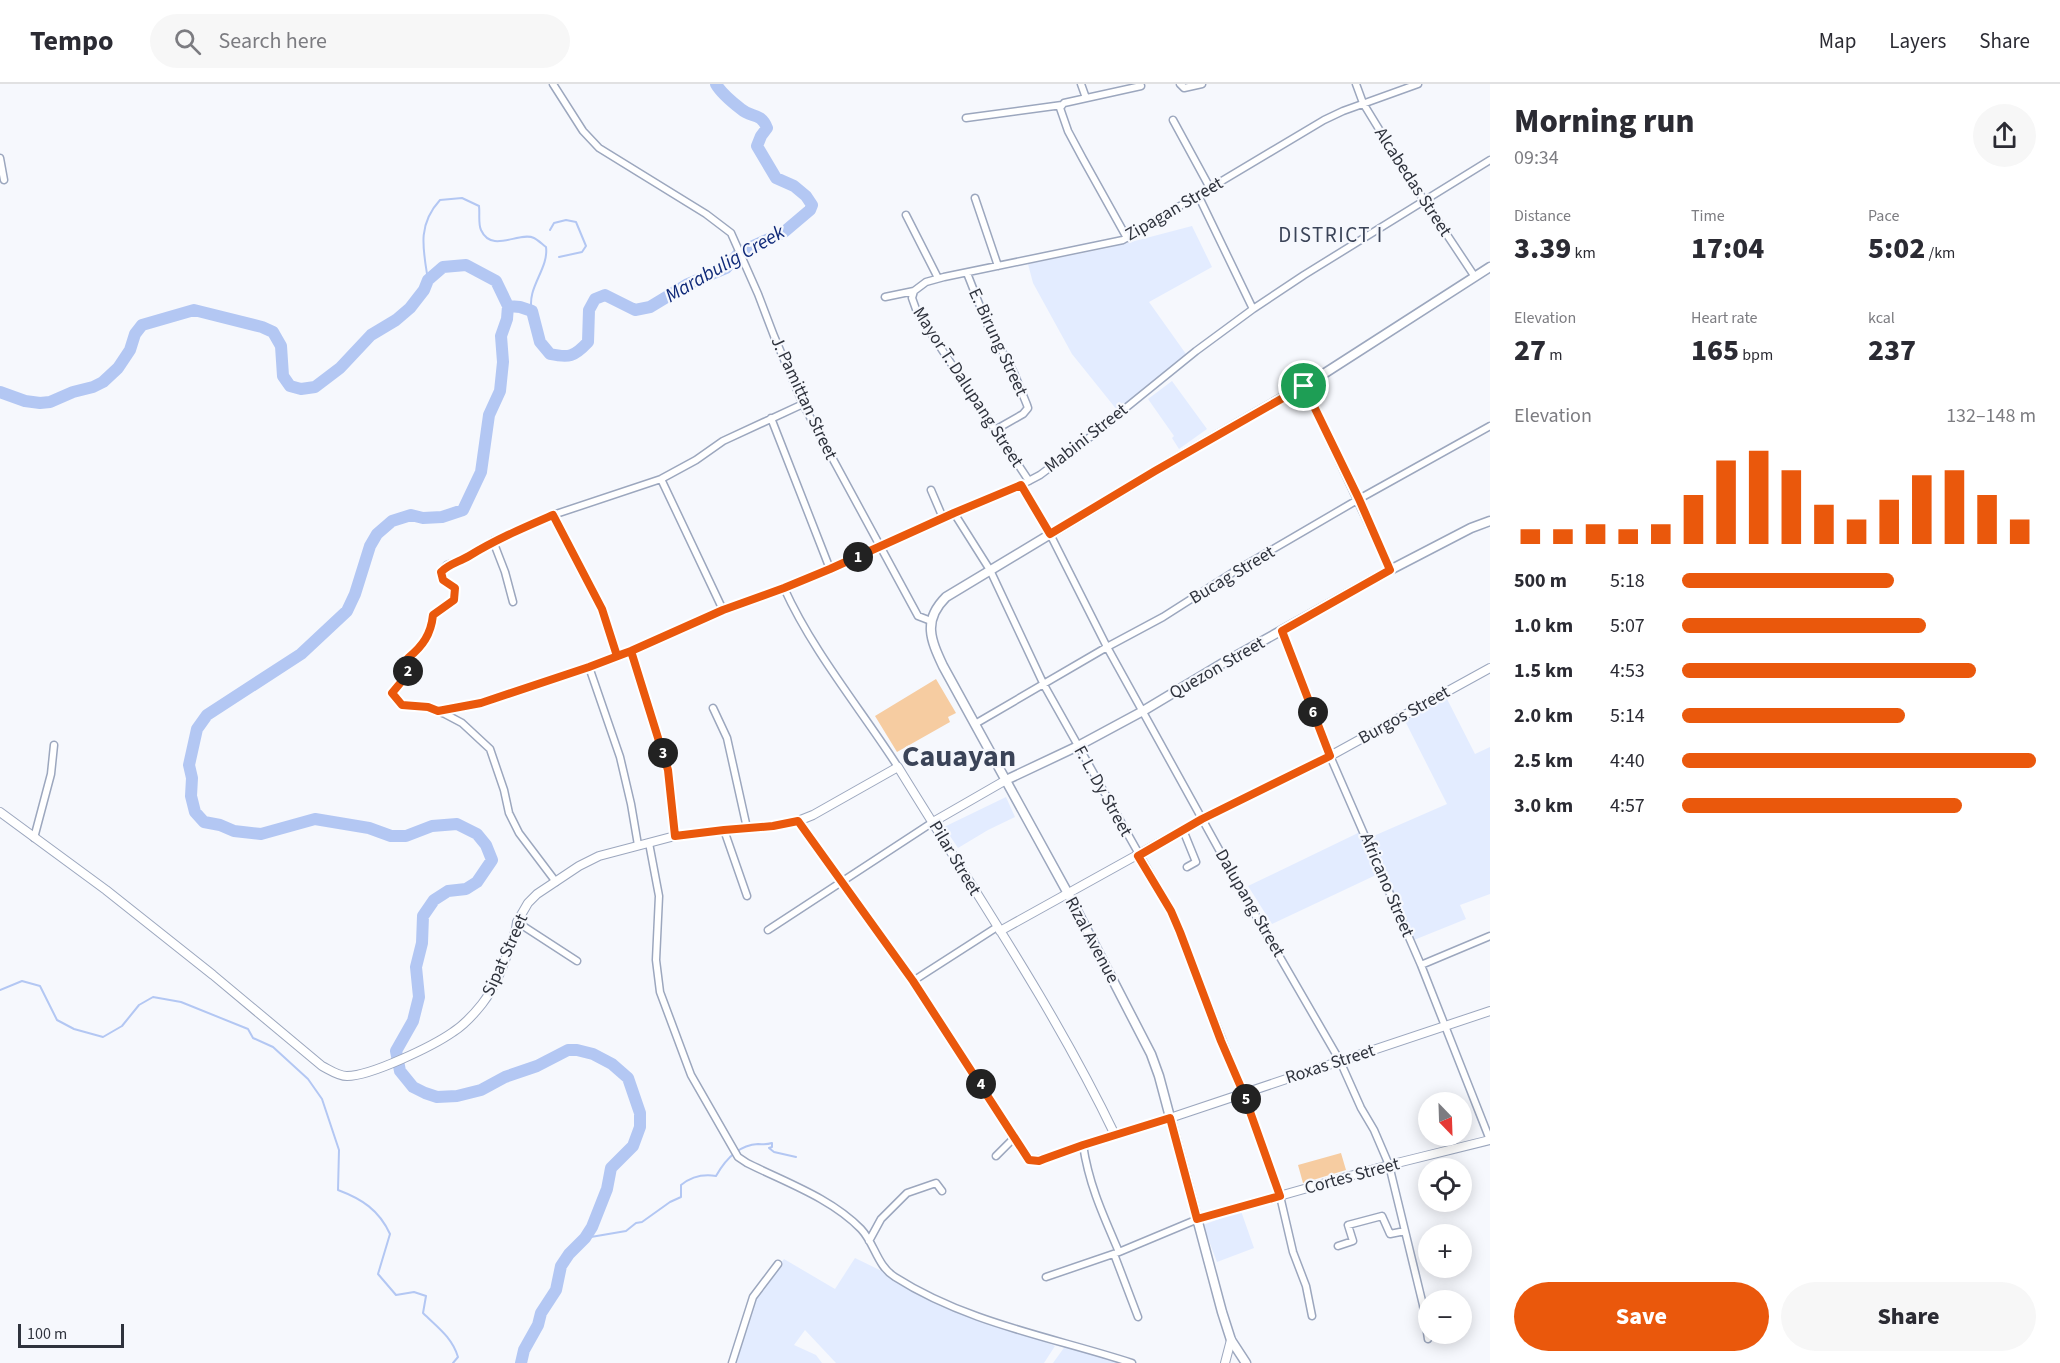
<!DOCTYPE html>
<html lang="en">
<head>
<meta charset="utf-8">
<style>
  :root { --surface:#fff; --page:#f7f7f7; --text:#2b2b33; --muted:#7c7c81; --line:#e1e1e2; --accent:#ea580c }
  body { margin:0; font-family:"Source Sans 3",sans-serif; background:var(--page); color:var(--text); height:100vh; display:flex; flex-direction:column; font-size:22px; white-space:nowrap }
  * { box-sizing:border-box; margin:0 }
  p { font-size:20px; color:var(--muted) }
  .icon { flex:none; width:33px; height:33px; fill:none; stroke:currentColor; stroke-width:2; stroke-linecap:round; stroke-linejoin:round }
  .map { position:relative; flex:1; overflow:hidden }
  .details { display:flex; flex-direction:column; background:var(--surface); width:570px }
  .details>* { flex:none }
  .needle { width:39px; rotate:157deg }
  .tools { position:absolute; left:1418px; top:1008px; display:grid; gap:12px }
  .tools a { display:grid; place-items:center; width:54px; height:54px; border-radius:50%; background:var(--surface); box-shadow:0 3px 15px #0003; font-size:30px }
  .scale { position:absolute; left:18px; bottom:15px; width:106px; box-sizing:border-box; padding-left:6px; border:3px solid #2f333d; border-top:0; font-size:16px; line-height:21px; white-space:nowrap; color:#2f333d; -webkit-text-stroke:4px #f6f8fd; paint-order:stroke }
  .pin { position:absolute; display:grid; place-items:center; width:51px; height:51px; color:#fff; margin:-26px; border:3px solid #fff; border-radius:50%; box-shadow:0 2px 6px #0007 }
  .km { position:absolute; width:30px; height:30px; margin:-15px; border-radius:50%; background:#222; color:#fff; font-size:16px; line-height:30px; text-align:center }
  .round { display:grid; place-items:center; flex:none; width:63px; height:63px; border-radius:32px; background:var(--page) }
  .summary { display:flex; align-items:center; justify-content:space-between; height:102px; padding:0 24px }
  h1 { font-size:33px; font-weight:800; line-height:45px }
  .figures { display:grid; grid-template-columns:repeat(3,1fr); gap:9px; height:102px; padding:6px 24px }
  .figures div { display:grid; align-content:center }
  .figures b { font-size:30px; font-weight:800 }
  .figures small { font-size:16px; font-weight:400 }
  .figures p { font-size:16px }
  .chart { height:168px; padding:12px 24px }
  .chart p { display:flex; justify-content:space-between }
  .chart svg { width:100%; height:108px; margin-top:6px; stroke:var(--accent); stroke-width:6 }
  .primary-button { display:flex; gap:12px; margin-top:auto; padding:12px 24px }
  .primary-button a { flex:1; height:69px; border-radius:36px; background:var(--accent); color:#fff; font-size:24px; font-weight:800; line-height:69px; text-align:center }
  .primary-button a+a { background:var(--page); color:var(--text) }
  ul { padding:0 24px; list-style:none; font-size:20px }
  li { display:grid; grid-template-columns:96px 72px 1fr; align-items:center; height:45px }
  li i { height:15px; border-radius:8px; background:var(--accent) }
  header { display:flex; align-items:center; gap:36px; box-sizing:border-box; height:84px; padding:0 30px; background:var(--surface); border-bottom:2px solid var(--line) }
  header strong { font-size:28px }
  nav { display:flex; gap:33px; margin-inline-start:auto; font-size:21px }
  .search { width:420px; height:54px; background:var(--page); display:flex; align-items:center; gap:15px; box-sizing:border-box; padding:0 21px; border-radius:33px; color:var(--muted); font-size:22px }
  main { display:flex; flex:1; min-height:0 }
  .map>svg:first-child { display:block }
  .built { fill:#e3ecff }
  .green { fill:#f6cca1 }
  .lines { fill:none; stroke-linecap:round; stroke-linejoin:round }
  .stream { stroke:#b3c7f3; stroke-width:2 }
  .river { stroke:#b3c7f3; stroke-width:12 }
  .minor-casing { stroke:#9ca7be; stroke-width:9 }
  .tertiary-casing { stroke:#9ca7be; stroke-width:10 }
  .secondary-casing { stroke:#9ca7be; stroke-width:11 }
  .minor { stroke:#fff; stroke-width:6 }
  .tertiary { stroke:#fff; stroke-width:8 }
  .secondary { stroke:#fff; stroke-width:8 }
  .route-casing { stroke:#fff; stroke-width:12 }
  .route { stroke:#ea580c; stroke-width:8 }
  .labels { text-anchor:middle; dominant-baseline:central; stroke-width:4.5; stroke-linejoin:round; paint-order:stroke }
  .street-label { font-size:18px; fill:#2f333d; stroke:#f6f8fd }
  .water-label { font-size:20px; font-style:italic; fill:#102a79; stroke:#f6f8fd }
  .quarter-label { font-size:21px; letter-spacing:1.5px; fill:#3b4458; stroke:#f6f8fd }
  .town-label { font-size:30px; font-weight:bold; fill:#3b4458; stroke:#f6f8fd }
</style>
</head>
<body>
<header>
<strong>Tempo</strong>
<div class="search"><svg class="icon" aria-label="search" viewBox="0 0 24 24"><circle cx="10" cy="10" r="6"/><path d="M15 15l6 6"/></svg>Search here</div>
<nav><a>Map</a><a>Layers</a><a>Share</a></nav>
</header>
<main>
<div class="map">
<svg width="1490" height="1279" viewBox="0 0 1490 1279">
  <rect width="100%" height="100%" fill="#f6f8fd"/>
  <!-- built -->
  <path class="built" d="M1192,142L1212,183L1149,218L1186,270L1117,326L1072,270L1033,199L1028,180L1108,164Z
    M1172,297L1207,345L1179,365L1172,354L1174,352L1148,315Z
    M1445,611L1475,670L1490,663V810L1460,821L1466,835L1414,856L1369,754L1447,720L1404,635Z
    M1006,713L1015,733L988,746L958,764L944,743Z
    M1360,748L1376,791L1272,840L1248,802Z
    M1241,1127L1254,1164L1217,1178L1203,1141Z
    M855,1174L931,1211L1055,1262L1044,1279H836L805,1246L794,1261L816,1271L822,1279H737L754,1214L784,1175L835,1205Z
    M1066,1261L1128,1279H1053Z"/>
  <!-- green -->
  <path class="green" d="M936,595L956,629L948,633L950,638L897,668L875,632Z
    M1341,1069L1346,1086L1303,1099L1298,1081Z"/>
  <g class="lines">
    <!-- stream -->
    <path class="stream" d="M550,146L554,139L566,136L576,138L586,162L582,168L559,173
      M428,196C423,165 417,141 440,116L462,114L479,122C480,129 478,140 481,146C492,170 519,147 534,154C538,156 542,160 546,163C549,185 526,204 532,227
      M0,906L22,897L40,902L57,936L74,945L103,953L122,942L139,921L153,913L181,918L248,945L253,954L273,963L308,995L322,1015L339,1066L338,1106C362,1115 379,1126 390,1150L378,1190L396,1211L414,1208L426,1212L423,1229C437,1243 452,1253 458,1273L453,1279
      M585,1154L626,1147L636,1139L642,1138L670,1118L681,1113V1101C691,1093 704,1090 716,1092C725,1076 739,1061 758,1060C763,1060 766,1061 772,1059V1063L769,1064L774,1068L796,1073"/>
    <!-- river -->
    <path class="river" d="M508,222L520,223L532,227L540,258L550,270C569,274 574,273 588,258L589,226L595,215L605,211L635,226L650,223L688,200L726,184L740,168L784,148L810,126L812,121L806,112L794,102L776,94L757,62L761,52L767,44C761,28 751,34 741,25C732,18 721,9 716,0
      M0,308L25,317L40,319L50,318L73,308L93,303L103,298L118,284L130,266L135,250L142,241L194,226L262,243L273,248L281,262L283,292L290,302L301,305L315,303L340,284L371,251L396,236L410,224L424,206L428,196L443,183L466,181L496,197L508,222L507,235L501,252L503,278L500,307L489,331L481,388L463,426L442,433L423,434L411,431L392,437L377,450L370,462L355,510L347,527L301,570L207,631L197,645L189,681L192,694L191,712L195,728L204,738L220,741L234,747L261,750L315,735L369,744L391,752H406L432,742L457,740L477,750L486,761L492,776L477,798L466,805L448,807L434,816L423,832L422,859L416,883L419,913L413,937L396,967L400,987L413,1003L425,1009L437,1013L457,1012L481,1006L505,993L537,982L568,966H577L593,970L612,980L628,994L640,1029V1043L633,1062L611,1084L607,1105L592,1143L585,1154L569,1170L561,1182L556,1206L541,1229L538,1241L524,1266L521,1279"/>
    <!-- minor casing -->
    <g class="minor-casing">
      <path id="minor" d="M553,0L583,47L599,64L706,130L731,149L758,210L774,252L803,320L918,532L931,537
        M1081,0L1086,14
        M1180,0L1184,4L1202,0
        M1356,0L1363,19L1404,86L1475,193
        M966,34L1062,21
        M1173,36L1210,104
        M0,74L4,96
        M1198,111L1253,225
        M975,114L998,182
        M906,131L938,194
        M1127,154L1083,75L1068,47L1060,24L1064,19L1141,2
        M967,189L987,240L1014,289L1027,321L1028,324L1023,330L995,346
        M914,207L912,214L917,228L1029,397
        M885,213L914,207L926,198L944,193L1123,156L1324,36L1343,27L1418,0
        M1304,302L1390,486
        M771,334L830,485
        M661,395L723,526
        M1021,401L1050,450L1107,563L1248,818L1340,977L1361,1024L1374,1046L1389,1081L1423,1221L1428,1255
        M931,406L943,434
        M954,429L990,486L1044,601L1171,827L1243,1008L1280,1112L1293,1168L1306,1202L1312,1232
        M553,431L602,525L617,572
        M493,457L505,488L513,518
        M784,504C813,568 860,624 898,683
        M1282,547L1330,672L1421,881L1490,1056
        M631,567L665,675L670,700L675,752
        M589,583L620,673L631,720L638,761
        M713,624L727,654L747,744
        M438,627L481,619L589,583L631,567L723,526L784,504L830,485L954,429L1021,401L1040,391L1080,361L1196,267L1253,225L1304,191L1490,76
        M975,640L1107,563L1163,533L1232,489L1359,415L1490,342
        M798,737L913,897L1029,1076L1044,1075L1083,1061L1170,1034
        M724,746L747,812
        M1183,746L1196,778L1187,783
        M34,754L51,690L54,661
        M649,759L659,812L656,876L660,908L691,991L738,1073L747,1079C785,1098 831,1114 861,1145C875,1160 877,1182 895,1193C967,1239 1052,1253 1132,1279
        M556,798L519,749L509,729L504,706L490,665L462,639L445,630L428,623L402,621L392,609L407,591L408,574C423,562 431,550 433,531L454,516L455,503L443,496L440,488L447,481L466,474L493,457L553,431L661,395L696,376L723,357L803,320
        M517,838L577,877
        M768,846L933,738
        M1421,881L1490,852
        M913,897L997,843
        M1083,1061C1089,1101 1103,1131 1119,1168
        M996,1072L1015,1053
        M869,1157L881,1135L907,1109L936,1099L942,1107
        M1338,1162L1353,1157L1348,1141L1382,1132L1390,1150L1405,1147
        M1114,1170L1138,1233
        M1046,1193L1119,1168L1198,1135
        M732,1279L753,1213L778,1180"/>
    </g>
    <!-- tertiary casing -->
    <g class="tertiary-casing">
      <path id="tertiary" d="M0,728L106,806L213,891L322,982C330,986 338,992 347,992C371,992 433,962 453,948C464,941 474,930 482,920C499,898 507,871 516,845L517,838L528,819L537,810L579,782L599,772L675,752L724,746L773,742L798,737L813,731L898,683C972,804 1053,922 1115,1051
        M933,738L1006,696
        M1000,847L1202,735L1330,672L1490,584
        M1170,1034L1490,927
        M1198,1135L1389,1081L1490,1056
        M1225,1279L1231,1256"/>
    </g>
    <!-- secondary casing -->
    <g class="secondary-casing">
      <path id="secondary" d="M1006,696L1078,662L1143,627L1223,579L1390,486L1471,444L1490,437
        M1246,1279L1231,1256L1222,1228L1159,992L1151,970L1071,815L943,582C931,556 922,537 946,513L1155,387L1325,289L1490,183"/>
    </g>
    <!-- minor -->
    <use href="#minor" class="minor"/>
    <!-- tertiary -->
    <use href="#tertiary" class="tertiary"/>
    <!-- secondary -->
    <use href="#secondary" class="secondary"/>
  </g>
  <g class="lines">
    <!-- route casing -->
    <g class="route-casing">
      <path id="route" d="M1304,302L1155,387L1050,450L1021,401L954,429L830,485L784,504L723,526L631,567L589,583L481,619L438,627L428,623L402,621L392,609L407,591L408,574C423,562 431,550 433,531L454,516L455,504L443,496L441,488C449,480 459,478 469,472C497,455 523,444 553,431L602,525L617,572L631,567L668,686L675,752L724,746L773,742L798,737L913,897L1029,1076L1039,1077L1044,1075L1083,1061L1170,1034L1197,1135L1280,1112L1243,1008L1221,957L1180,848L1171,827L1138,772L1202,735L1330,672L1282,547L1390,486L1359,415L1304,302"/>
    </g>
    <!-- route -->
    <use href="#route" class="route"/>
  </g>
  <g class="labels">
    <!-- street labels -->
    <g class="street-label">
      <text transform="translate(1413 98) rotate(57)">Alcabedas Street</text>
      <text transform="translate(1174 125) rotate(-30)">Zipagan Street</text>
      <text transform="translate(998 258) rotate(65)">E. Birung Street</text>
      <text transform="translate(968 303) rotate(57)">Mayor T. Dalupang Street</text>
      <text transform="translate(804 314) rotate(65)">J. Pamittan Street</text>
      <text transform="translate(1086 354) rotate(-38)">Mabini Street</text>
      <text transform="translate(1232 491) rotate(-31)">Bucag Street</text>
      <text transform="translate(1217 584) rotate(-30)">Quezon Street</text>
      <text transform="translate(1404 631) rotate(-29)">Burgos Street</text>
      <text transform="translate(1103 707) rotate(61)">F. L. Dy Street</text>
      <text transform="translate(955 774) rotate(59)">Pilar Street</text>
      <text transform="translate(1387 801) rotate(67)">Africano Street</text>
      <text transform="translate(1250 819) rotate(60)">Dalupang Street</text>
      <text transform="translate(1092 856) rotate(62)">Rizal Avenue</text>
      <text transform="translate(505 871) rotate(-66)">Sipat Street</text>
      <text transform="translate(1330 980) rotate(-18)">Roxas Street</text>
      <text transform="translate(1352 1092) rotate(-15)">Cortes Street</text>
    </g>
    <!-- water labels -->
    <g class="water-label">
      <text transform="translate(725 180) rotate(-30)">Marabulig Creek</text>
    </g>
    <!-- quarter labels -->
    <g class="quarter-label">
      <text x="1331" y="151">DISTRICT I</text>
    </g>
    <!-- town labels -->
    <g class="town-label">
      <text x="959" y="672">Cauayan</text>
    </g>
  </g>
</svg>
<div class="tools">
<a><svg class="needle" viewBox="-14 -14 28 28"><path d="M0-13l5 13h-10z" fill="#e53935"/><path d="M0 13l5-13h-10z" fill="#7c7c81"/></svg></a>
<a><svg class="icon" aria-label="locate" viewBox="0 0 24 24"><circle cx="12" cy="12" r="6"/><path d="M12 2v4M12 18v4M2 12h4M18 12h4"/></svg></a>
<a>+</a>
<a>−</a>
</div>
<div class="scale">100 m</div>
<div class="pin" style="left:1304px;top:302px;background:#1e9e55"><svg class="icon" aria-label="arrive" viewBox="0 0 24 24"><path d="M6 21V4h12l-3 4 3 4H6"/></svg></div>
<b class="km" style="left:858px;top:473px">1</b>
<b class="km" style="left:408px;top:587px">2</b>
<b class="km" style="left:663px;top:669px">3</b>
<b class="km" style="left:981px;top:1000px">4</b>
<b class="km" style="left:1246px;top:1015px">5</b>
<b class="km" style="left:1313px;top:628px">6</b>
</div>
<section class="details">
<div class="summary"><div><h1>Morning run</h1><p>09:34</p></div><a class="round"><svg class="icon" aria-label="share" viewBox="0 0 24 24"><path d="M12 15V3M7 8l5-5 5 5M5 13v7h14v-7"/></svg></a></div>
<div class="figures">
<div><p>Distance</p><b>3.39<small> km</small></b></div>
<div><p>Time</p><b>17:04</b></div>
<div><p>Pace</p><b>5:02<small> /km</small></b></div>
</div>
<div class="figures">
<div><p>Elevation</p><b>27<small> m</small></b></div>
<div><p>Heart rate</p><b>165<small> bpm</small></b></div>
<div><p>kcal</p><b>237</b></div>
</div>
<div class="chart"><p><span>Elevation</span>132–148 m</p>
<svg viewBox="0 0 160 44" preserveAspectRatio="none"><path d="M5 44V38M15 44V38M25 44V36M35 44V38M45 44V36M55 44V24M65 44V10M75 44V6M85 44V14M95 44V28M105 44V34M115 44V26M125 44V16M135 44V14M145 44V24M155 44V34"/></svg>
</div>
<ul>
<li><b>500 m</b>5:18<i style="width:60%"></i></li>
<li><b>1.0 km</b>5:07<i style="width:69%"></i></li>
<li><b>1.5 km</b>4:53<i style="width:83%"></i></li>
<li><b>2.0 km</b>5:14<i style="width:63%"></i></li>
<li><b>2.5 km</b>4:40<i style="width:100%"></i></li>
<li><b>3.0 km</b>4:57<i style="width:79%"></i></li>
</ul>
<div class="primary-button"><a>Save</a><a>Share</a></div>
</section>
</main>
</body>
</html>
